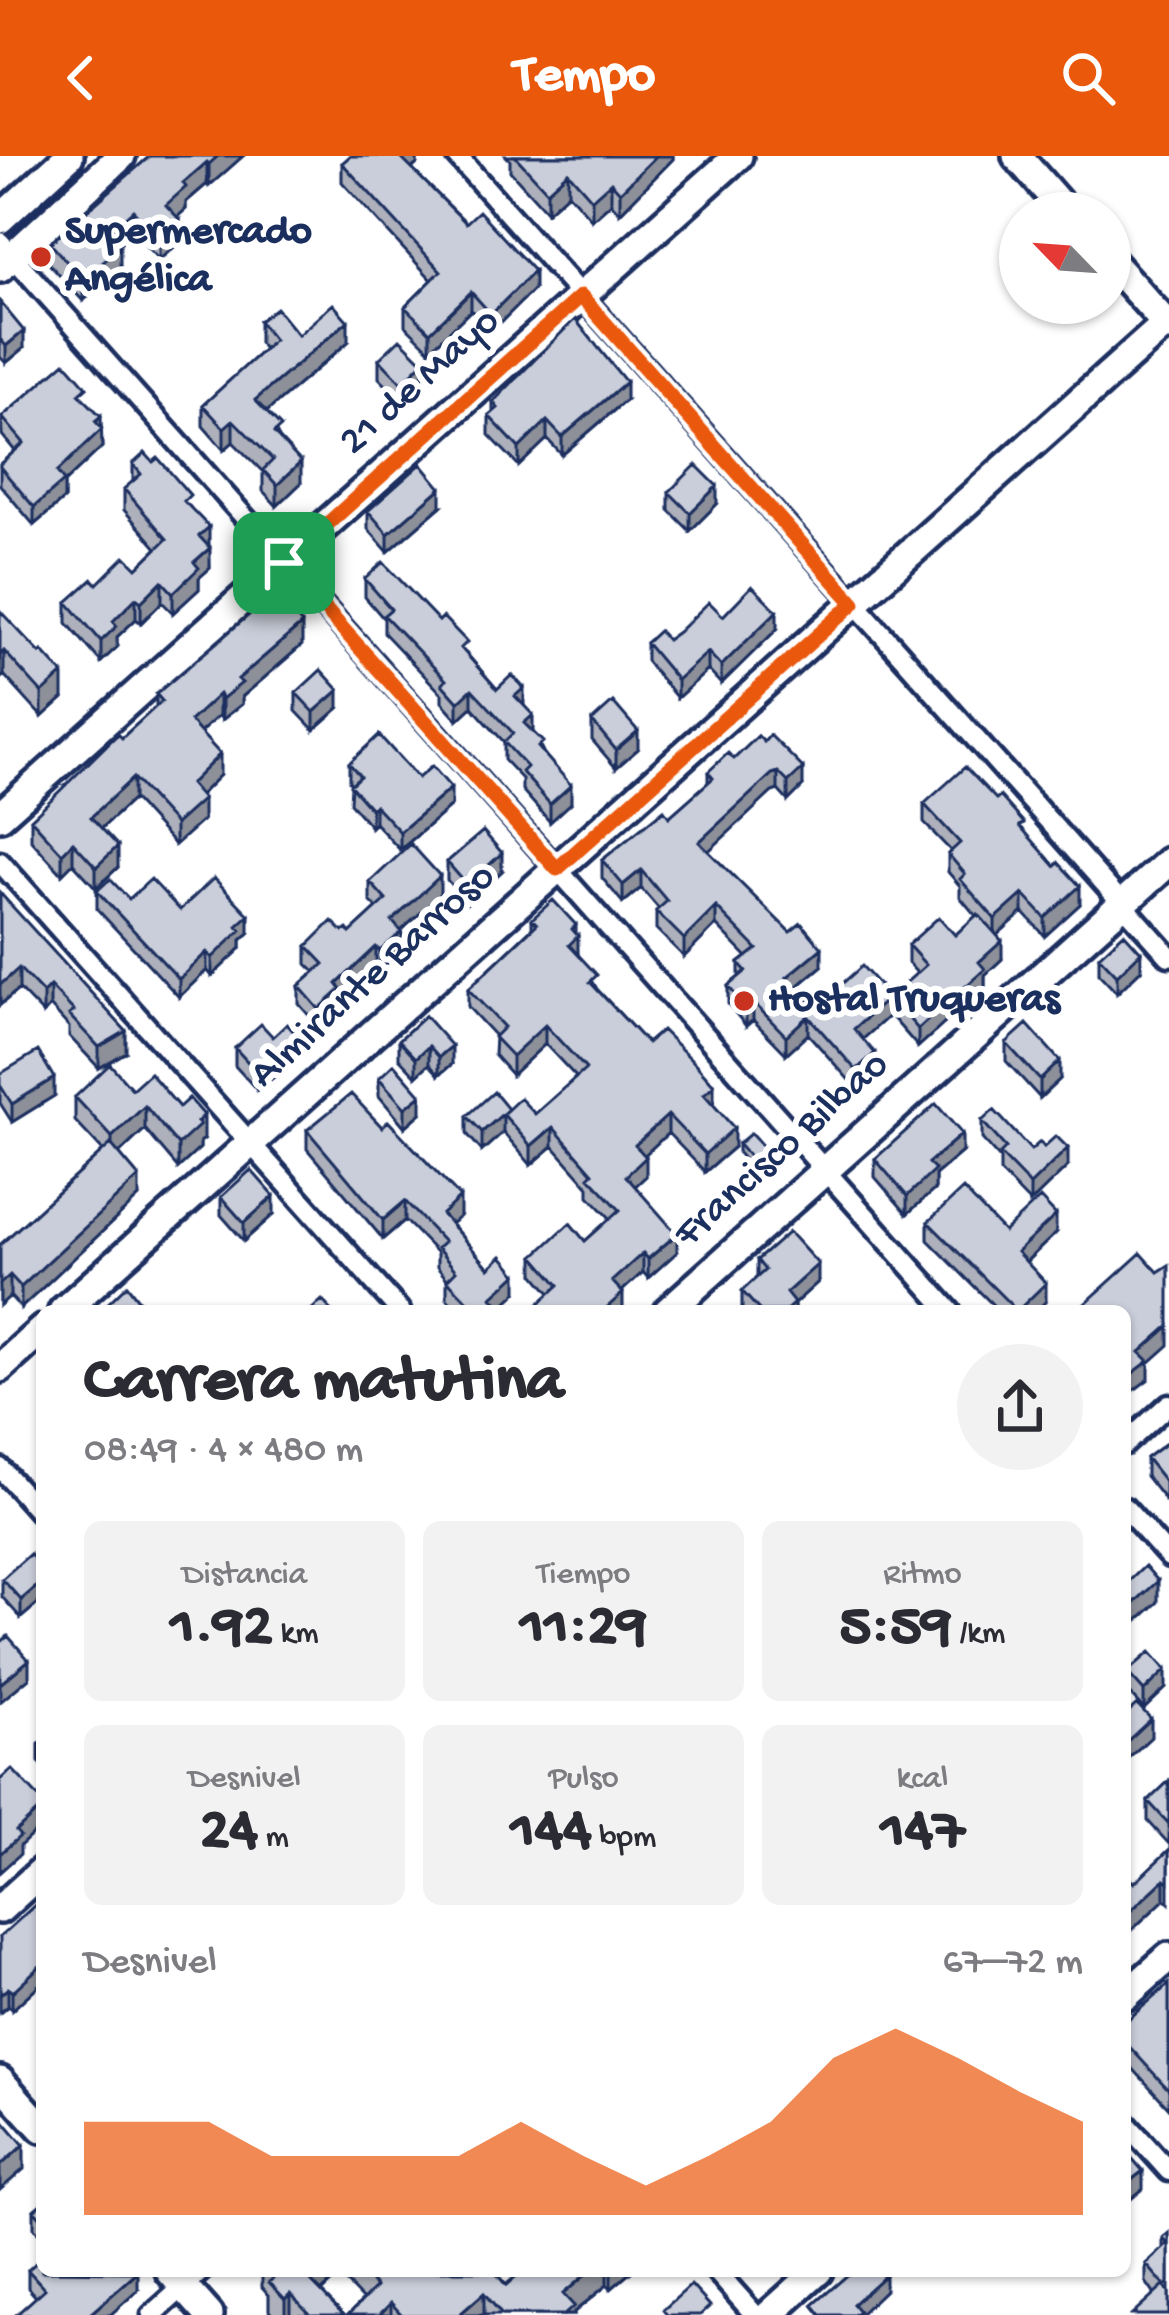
<!DOCTYPE html>
<html lang="es">
<head>
<meta charset="utf-8">
<style>
  :root { --surface:#fff; --page:#f2f2f3; --text:#2b2b33; --muted:#7c7c81; --accent:#ea580c }
  body { margin:0; font-family:"Gochi Hand",sans-serif; background:var(--page); color:var(--text); height:100vh; display:flex; flex-direction:column; font-size:45px; white-space:nowrap }
  * { box-sizing:border-box; margin:0 }
  p { font-size:39px; color:var(--muted) }
  .icon { flex:none; width:66px; height:66px; fill:none; stroke:currentColor; stroke-width:2; stroke-linecap:round; stroke-linejoin:round }
  .map { position:relative; flex:1; overflow:hidden }
  .details { position:absolute; left:36px; top:1149px; width:1095px; height:972px; display:flex; flex-direction:column; background:var(--surface); border-radius:18px; box-shadow:0 3px 9px #0004 }
  .details>* { flex:none }
  .needle { width:78px; rotate:295deg }
  .tools { position:absolute; left:999px; top:36px; display:grid; gap:24px }
  .tools a { display:grid; place-items:center; width:132px; height:132px; border-radius:50%; background:var(--surface); box-shadow:0 3px 9px #0004; font-size:60px }
  .pin { position:absolute; display:grid; place-items:center; width:102px; height:102px; color:#fff; margin:-51px; border-radius:24px; box-shadow:0 6px 18px #0006 }
  .round { display:grid; place-items:center; flex:none; width:126px; height:126px; border-radius:63px; background:var(--page) }
  .headline { display:flex; align-items:center; justify-content:space-between; height:204px; padding:0 48px }
  h1 { font-size:66px; font-weight:800; line-height:90px }
  .stats { display:grid; grid-template-columns:repeat(3,1fr); gap:18px; height:204px; padding:12px 48px }
  .stats div { display:grid; align-content:center; border-radius:18px; background:var(--page); text-align:center }
  .stats b { font-size:60px; font-weight:800 }
  .stats small { font-size:33px; font-weight:400 }
  .stats p { font-size:33px }
  .chart { height:336px; padding:24px 48px }
  .chart p { display:flex; justify-content:space-between }
  .chart svg { width:100%; height:216px; margin-top:12px; fill:var(--accent); opacity:.7 }
  header { display:flex; justify-content:space-between; align-items:center; height:156px; padding:0 48px; background:var(--accent); color:#fff; font-size:54px; font-weight:800 }
  .map>svg:first-child { display:block }
  .lines { fill:none; stroke-linecap:round; stroke-linejoin:round }
  .street-casing { stroke:#1b2f5e; stroke-width:27 }
  .secondary-casing { stroke:#1b2f5e; stroke-width:36 }
  .street { stroke:#fff; stroke-width:18 }
  .secondary { stroke:#fff; stroke-width:27 }
  .wall { fill:#aeb1bb; stroke:#1b2f5e; stroke-width:3 }
  .shaded-wall { fill:#8d9099; stroke:#1b2f5e; stroke-width:3 }
  .building { fill:#caceda; stroke:#1b2f5e; stroke-width:3 }
  .route-casing { stroke:#fff; stroke-width:24 }
  .route { stroke:#ea580c; stroke-width:15 }
  .poi-dot { fill:#c8321e; stroke:#fff; stroke-width:4.5 }
  .labels { text-anchor:middle; dominant-baseline:central; stroke-width:12; stroke-linejoin:round; paint-order:stroke }
  .poi-label { font-size:42px; font-weight:bold; fill:#1b2f5e; stroke:#fff; text-anchor:start }
  .street-label { font-size:42px; fill:#1b2f5e; stroke:#fff }
</style>
</head>
<body>
<header><svg class="icon" aria-label="back" viewBox="0 0 24 24"><path d="M15 5l-7 7 7 7"/></svg>Tempo<svg class="icon" aria-label="search" viewBox="0 0 24 24"><circle cx="10" cy="10" r="6"/><path d="M15 15l6 6"/></svg></header>
<div class="map">
<svg width="1169" height="2159" viewBox="0 0 1169 2159">
  <rect width="100%" height="100%" fill="#fff"/>
  <filter id="ink" filterUnits="userSpaceOnUse"><feTurbulence type="fractalNoise" baseFrequency=".00833" numOctaves="2"/><feDisplacementMap in="SourceGraphic" scale="24" xChannelSelector="R" yChannelSelector="G"/><feConvolveMatrix kernelMatrix="1 2 1 2 8 2 1 2 1" color-interpolation-filters="sRGB"/></filter>
  <g filter="url(#ink)">
    <g class="lines">
      <!-- street casing -->
      <g class="street-casing">
        <path id="street" d="M457,0L1169,800
          M0,86L950,1155
          M0,706L400,1155
          M1125,1288L1169,1248
          M0,1312L42,1359
          M1125,1352L1169,1401
          M1125,1966L1169,2015
          M716,2115L755,2159
          M152,2159L201,2115"/>
      </g>
      <!-- secondary casing -->
      <g class="secondary-casing">
        <path id="secondary" d="M1017,0L1067,57
          M0,63L69,0
          M1110,105L1169,171
          M0,112L121,0
          M0,660L738,0
          M63,1155L1169,165
          M668,1155L1169,706
          M0,1212L42,1174
          M0,1753L42,1715
          M1125,1840L1169,1801
          M0,1925L42,1972
          M170,2115L209,2159
          M769,2159L818,2115"/>
      </g>
      <!-- street -->
      <use href="#street" class="street"/>
      <!-- secondary -->
      <use href="#secondary" class="secondary"/>
    </g>
    <!-- wall -->
    <path class="wall" d="M150,0H243L209,30L207,28L186,46V53L177,61L180,86L159,104L133,76L118,89L120,113L83,145L50,109V87Z
      M417,0V8L412,13L534,133L491,176L471,154L430,194L405,169V151L432,124L342,26V7Z
      M506,0H673V3L620,57L611,47L592,64L568,37L547,56L510,15V4Z
      M0,146L24,192L6,207L0,201Z
      M259,165L298,179L348,186L266,256L301,327L277,350L263,335V316L233,286L224,294L203,270V249L264,193L259,187Z
      M379,203L423,225L402,245L379,222Z
      M626,244L562,299L547,283L519,310L489,279V260L493,257V246Z
      M87,246L101,271L102,291L64,327V343L34,369L0,329V308L15,295L2,279V261Z
      M133,308L190,351L209,390L210,412L199,422V433L173,457L162,446L141,467L136,463L117,481V491L101,506L67,467V446L137,412L157,392L124,354V333L133,326Z
      M669,336L717,348L690,375L669,354Z
      M441,350L388,396L368,373V355Z
      M365,423L467,498L497,533L524,550L533,576L543,596L571,647L550,666L522,634V623L504,604V586L472,551L458,564L442,546V538L384,477V463L365,441Z
      M0,455L63,542L42,561L4,519L0,523Z
      M723,460L777,473L721,528L708,514L677,542L646,505V487L667,484Z
      M302,489L242,541V548L222,564L219,559L200,576L220,619L200,639L203,664L175,689L133,643L102,672L118,711L96,732L73,707L62,718L31,684V663L156,551V538Z
      M296,537L339,552L314,574L296,555Z
      M592,565L638,593L616,612L592,584Z
      M758,580L803,630L788,645L778,634L772,636L708,695L822,810L797,831L816,851L890,841L917,817L908,807V789L955,779L976,760L960,741V730L948,716V698L951,695L924,667V648L1024,675L1080,748L1045,780L1023,756L997,779L1002,803L985,819V831L918,891L890,859L863,883L875,915L856,932L808,878L786,898L753,864L746,870L728,848V830L739,821V807L747,801L716,769L684,801L656,773V755L659,753L641,732L623,747L602,722V704L669,661L708,627V616L734,603Z
      M349,607L418,622L451,650L400,694L375,667L371,671L350,647L351,628L349,625Z
      M447,706L502,715L467,747L447,724Z
      M370,726L440,739L401,775L402,794L380,813L376,809L341,843V851L319,871L299,848V830L315,816L307,808V790L343,776L350,777L377,752L370,745Z
      M97,735L180,754L249,777L241,784V792L212,820L207,814L179,841L97,753Z
      M0,737L126,896L99,912L69,880V871L50,850L43,858L19,833L0,849Z
      M532,763L576,778L578,799L597,833L647,887L714,947L734,991L705,1016L668,977L644,999L646,1020L635,1030L677,1096L648,1122L643,1116L621,1136L623,1155L550,1137L534,1118V1100L585,1085L610,1062L589,1040V1031L553,990L531,1009L503,976L482,995L467,978V960L508,953L535,958L576,921L545,888L512,919L494,899L495,880L468,851V833L532,772Z
      M1099,800L1141,814L1117,837L1099,818Z
      M425,860L452,908L439,919L429,908L416,920L399,902V884Z
      M273,881L300,901L257,934L235,910V892Z
      M1006,887L1060,923L1040,942L1006,905Z
      M0,918L54,940L12,966L0,947Z
      M379,922L421,957L405,971L379,940Z
      M132,933L204,983L200,986V992L178,1012L145,973L119,998L139,1041L21,1152L10,1140L0,1149V1089L103,995L75,965V941Z
      M982,965L1031,994L1068,1010L1030,1047L1000,1016V1003L982,983Z
      M307,974L460,1060L451,1068L489,1112L517,1136L501,1151L504,1155H459L447,1143V1123L437,1111V1097L405,1064L383,1083L307,993Z
      M738,988L766,1003L753,1015L738,997Z
      M962,996L935,1019V1033L907,1058L875,1021V1003Z
      M221,1041L274,1058L244,1085L221,1059Z
      M928,1066L1004,1076L1056,1077L1026,1106L1046,1145L1036,1155H999L928,1084Z
      M757,1104L818,1126L794,1148V1155H744L742,1153V1135L757,1121Z
      M1169,1285L1165,1344L1146,1320V1302Z
      M42,1412V1444L21,1462L2,1441V1423Z
      M1127,1516L1166,1532L1144,1553L1127,1535Z
      M42,1585V1609L39,1606V1588Z
      M1169,1625V1688L1148,1665V1645Z
      M1169,1694V1747L1165,1743L1125,1780V1718L1134,1727Z
      M42,1743V1826L12,1854L8,1850L0,1781Z
      M1169,1828V1952L1125,1904V1866Z
      M42,2047V2081L34,2072V2054Z
      M1169,2077V2159L1146,2126V2108L1163,2093V2082Z
      M28,2114L138,2134L110,2159H16L36,2141L28,2132Z
      M262,2115H494L506,2129L522,2115H632L611,2133L607,2129L574,2156V2159H348L363,2144L339,2119L321,2136L344,2159H274L269,2154V2139L262,2131Z"/>
    <!-- shaded-wall -->
    <path class="shaded-wall" d="M218,0H243L209,30V8Z
      M406,0H417V8L402,21V3Z
      M656,0H673V3L620,57V36Z
      M207,6V28L186,46V53L166,71V49L183,27Z
      M568,16V37L547,56V35Z
      M611,26V47L592,64V43Z
      M133,54V76L108,99V77Z
      M180,64V86L159,104V82Z
      M120,91V113L83,145V124Z
      M534,115V133L491,176V158Z
      M471,136V154L430,194V176Z
      M348,165V186L255,266V244Z
      M24,175V192L6,207V190Z
      M423,206V225L402,245V227Z
      M626,226V244L562,299V281Z
      M101,260L102,291L64,327V343L34,369V351L57,316Z
      M233,264V286L224,294V272Z
      M547,265V283L519,310V292Z
      M301,306V327L277,350V329Z
      M717,330V348L690,375V357Z
      M441,332V350L388,396V378Z
      M209,371V392L199,380Z
      M210,392V412L199,422V433L173,457V437L194,406Z
      M162,425V446L141,467V446Z
      M136,442V463L117,481V491L101,506V485L113,465Z
      M777,455V473L721,528V510Z
      M302,468V489L242,541V548L222,564V543L238,523Z
      M4,495V519L0,523V499Z
      M708,496V514L677,542V524Z
      M63,518V542L42,561V537Z
      M524,532V551L515,540Z
      M472,533V551L458,564V546Z
      M339,534V552L314,574V556Z
      M219,538V559L190,586V565Z
      M533,559V577L524,567Z
      M638,575V593L616,612V594Z
      M220,598V619L190,649V628Z
      M803,612V630L788,645V626Z
      M778,616V634L772,636L699,704V686L772,618Z
      M133,622V643L91,682V661Z
      M571,629V647L550,666V648Z
      M451,632V650L400,694V676Z
      M203,643V664L175,689V668Z
      M375,649V667L371,671V653Z
      M73,686V707L62,718V697Z
      M118,690V711L96,732V711Z
      M502,697V715L467,747V729Z
      M641,714V732L623,747V729Z
      M440,720V739L392,783V765Z
      M1080,730V748L1045,780V762Z
      M1023,738V756L995,781V763Z
      M716,751V769L684,801V783Z
      M249,759V777L241,784V792L212,820V802L237,770Z
      M576,769V782L578,780V799L569,789L572,773Z
      M402,776V794L380,813V795Z
      M1002,785V803L985,819V831L918,891V873L979,806Z
      M376,791V809L341,843V851L319,871V853L337,828Z
      M822,792V810L787,839V821Z
      M207,796V814L179,841V823Z
      M1141,796V814L1117,837V819Z
      M19,812V833L0,849V829Z
      M50,830V850L43,858V837Z
      M890,841V859L854,891V873Z
      M753,846V864L746,870V852Z
      M808,860V878L786,898V880Z
      M545,869V888L512,919V900Z
      M126,875V896L99,912V891Z
      M300,883V901L257,934V916Z
      M429,890V908L416,920V902Z
      M452,890V908L439,919V901Z
      M875,897V915L856,932V914Z
      M1060,905V923L1040,942V924Z
      M54,922V940L12,966V948Z
      M714,929V947L704,957V938Z
      M421,939V957L405,971V952Z
      M145,950V973L112,1004V981Z
      M503,958V976L482,995V976Z
      M204,959V983L200,986V992L178,1012V989Z
      M668,959V977L635,1008V989Z
      M553,971V990L531,1009V990Z
      M734,972V991L705,1016V998Z
      M962,978V996L935,1019V1033L907,1058V1040L928,1007Z
      M1068,992V1010L1030,1047V1029Z
      M766,994V1003L753,1015V1005Z
      M646,1001V1020L626,1039V1020Z
      M139,1021V1041L21,1152V1131Z
      M274,1040V1058L244,1085V1067Z
      M460,1041V1060L442,1076V1058Z
      M405,1045V1064L383,1083V1064Z
      M1056,1059V1077L1017,1114V1096Z
      M677,1078V1096L648,1122V1103Z
      M643,1097V1116L612,1144V1125Z
      M818,1108V1126L794,1148V1155H785L786,1137Z
      M517,1118V1136L497,1155L492,1141Z
      M10,1119V1140L0,1149V1128Z
      M1046,1127V1145L1036,1155H1017Z
      M623,1137V1155H603Z
      M1169,1170V1189L1149,1207V1223L1125,1241V1223L1140,1196Z
      M1169,1323V1341L1165,1344V1326Z
      M1158,1425V1446L1125,1476V1455Z
      M42,1426V1444L21,1462V1444Z
      M29,1504V1522L0,1546V1528Z
      M1166,1514V1532L1144,1553V1535Z
      M1151,1563V1581L1125,1605V1587Z
      M42,1651V1669L20,1690V1698L0,1716V1698L16,1675Z
      M1165,1723V1743L1125,1780V1760Z
      M42,1808V1826L12,1854V1836Z
      M8,1832V1850L0,1857V1839Z
      M24,1989V2013L0,2034V2010Z
      M1143,2015V2033L1125,2048V2029Z
      M314,2115H339V2119L307,2149V2121Z
      M590,2115H607V2129L574,2156V2159H563V2138Z
      M611,2115H632L611,2133Z
      M138,2116V2134L110,2159H89Z
      M885,2119V2134L859,2159H853V2148Z
      M484,2137V2159H459Z
      M290,2138V2159H285V2143Z
      M391,2147V2159H379Z"/>
    <!-- building -->
    <path class="building" d="M150,0H218L209,8L207,6L183,27L186,31L166,49L180,64L159,82L133,54L108,77L120,91L83,124L50,87Z
      M350,0H406L402,3L466,67L479,55L534,115L491,158L471,136L430,176L405,151L441,115L342,7Z
      M515,0H656L620,36L611,26L592,43L568,16L547,35Z
      M0,146L24,175L6,190L0,183Z
      M333,148L348,165L255,244L281,271L274,277L301,306L277,329L263,314L273,304L233,264L224,272L203,249L274,184L259,165L276,152L298,179Z
      M575,163L626,226L562,281L547,265L519,292L489,260L498,252L493,246Z
      M400,183L423,206L402,227L379,203Z
      M65,206L87,231L79,238L101,260L95,265L102,273L57,316L64,325L34,351L0,311V308L24,287L2,261Z
      M145,297L153,306L158,302L190,339L184,345L209,371L199,380L210,392L194,406L199,412L173,437L162,425L141,446L136,442L113,465L117,470L101,485L67,446L93,423L97,428L125,400L137,412L167,383L124,333L141,318L133,308Z
      M421,308L441,332L388,378L368,355Z
      M696,309L717,330L690,357L669,336Z
      M383,406L439,465L443,461L467,486L461,492L497,533L512,519L524,532L515,540L533,559L524,567L543,586L538,591L571,629L550,648L522,616L527,611L504,586L513,577L472,533L458,546L442,528L446,524L384,459L391,453L365,423Z
      M752,430L777,455L721,510L708,496L677,524L646,487L659,475L667,484L678,476L709,446L723,460Z
      M275,437L302,468L238,523L242,527L222,543L219,538L190,565L220,598L190,628L203,643L175,668L133,622L91,661L118,690L96,711L73,686L62,697L31,663L118,578L122,582L162,545L156,538Z
      M0,455L40,497L42,495L63,518L42,537L4,495L0,499Z
      M321,514L339,534L314,556L296,537Z
      M613,546L638,575L616,594L592,565Z
      M379,579L418,622L432,610L451,632L400,676L375,649L371,653L350,629L360,620L349,607Z
      M770,579L803,612L788,626L778,616L772,618L699,686L790,776L801,767L822,792L787,821L816,851L862,810L890,841L854,873L875,897L856,914L808,860L786,880L753,846L746,852L728,830L746,815L739,807L757,793L716,751L684,783L656,755L667,745L641,714L623,729L602,704L664,654L669,661L713,622L708,616L728,597L734,603L758,580L764,586Z
      M965,611L996,643L1000,640L1024,667L1020,670L1055,710L1058,706L1080,730L1045,762L1023,738L995,763L960,723L965,718L948,698L960,687L924,648Z
      M483,675L502,697L467,729L447,706Z
      M411,688L440,720L392,765L402,776L380,795L376,791L337,828L341,833L319,853L299,830L324,808L307,790L332,765L343,776L347,773L350,777L386,744L370,726Z
      M214,722L249,759L237,770L241,774L212,802L207,796L179,823L97,735L110,723L129,743L151,723L180,754Z
      M0,737L126,875L99,891L69,859L74,855L50,830L43,837L19,812L0,829Z
      M553,744L576,769L572,773L578,780L569,789L597,819L590,826L647,887L662,874L692,904L714,929L704,938L734,972L705,998L668,959L635,989L646,1001L626,1020L677,1078L648,1103L643,1097L612,1125L623,1137L603,1155H531L559,1129L534,1100L570,1067L585,1085L620,1054L589,1021L593,1017L553,971L531,990L503,958L520,942L535,958L586,913L545,869L512,900L494,881L504,871L468,833L537,768L532,763Z
      M978,758L1002,785L979,806L985,813L918,873L890,841L926,809L908,789L939,761L955,779Z
      M1124,777L1141,796L1117,819L1099,800Z
      M425,860L452,890L439,901L429,890L416,902L399,884Z
      M261,868L273,881L287,868L300,883L257,916L235,892Z
      M1027,868L1060,905L1040,924L1006,887Z
      M38,895L54,922L12,948L0,929V918Z
      M110,908L132,933L150,917L179,951L189,942L204,959L197,966L200,969L178,989L145,950L112,981L75,941Z
      M394,908L421,939L405,952L379,922Z
      M494,936L508,953L482,976L467,960Z
      M351,938L382,971L388,965L460,1041L442,1058L489,1112L502,1100L517,1118L492,1141L504,1155H477L447,1124L456,1115L437,1092L444,1086L405,1045L383,1064L307,974Z
      M936,948L962,978L928,1007L935,1014L907,1040L875,1003Z
      M994,954L1031,994L1040,986L1044,991L1056,980L1068,992L1030,1029L1000,998L1006,992L982,965Z
      M751,977L766,994L753,1005L738,988Z
      M111,988L139,1021L21,1131L10,1119L0,1128V1089Z
      M251,1014L274,1040L244,1067L221,1041Z
      M963,1033L1004,1076L1040,1042L1056,1059L1017,1096L1046,1127L1017,1155L928,1066Z
      M789,1076L818,1108L786,1137L794,1147L785,1155H760L742,1135L765,1114L757,1104Z
      M1141,1097L1158,1116L1169,1109V1170L1140,1196L1149,1205L1125,1223V1155H1077Z
      M127,1129L147,1155H100Z
      M322,1144L332,1155H310Z
      M1169,1285V1323L1165,1326L1146,1302Z
      M30,1398L42,1412V1426L21,1444L2,1423Z
      M1145,1410L1158,1425L1125,1455V1429Z
      M8,1480L29,1504L0,1528V1487Z
      M1150,1496L1166,1514L1144,1535L1127,1516Z
      M1137,1548L1151,1563L1125,1587V1559Z
      M12,1613L42,1645V1651L16,1675L20,1680L0,1698V1624Z
      M1169,1625V1668L1148,1645Z
      M1169,1694V1726L1165,1723L1125,1760V1718L1134,1727Z
      M42,1743V1808L12,1836L8,1832L0,1839V1781Z
      M1169,1828V1934L1125,1886V1866Z
      M0,1961L24,1989L0,2010Z
      M1125,1994L1143,2015L1125,2029Z
      M42,2047V2063L34,2054Z
      M1169,2077V2126L1165,2130L1146,2108L1168,2088L1163,2082Z
      M42,2101V2115L138,2116L89,2159H16L45,2133L28,2114Z
      M273,2115H314L307,2121L344,2159H310L290,2138L285,2143L269,2126L277,2119Z
      M361,2115H494L506,2129L522,2115H590L563,2138L574,2150L564,2159H502L484,2137L459,2159H402L391,2147L379,2159H348L376,2131Z
      M852,2115H882L885,2119L853,2148L859,2155L854,2159H821L813,2149Z
      M691,2129L710,2150L700,2159H667L663,2154Z
      M1164,2130L1169,2136V2159H1132Z"/>
  </g>
  <g class="lines" filter="url(#ink)">
    <!-- route casing -->
    <g class="route-casing">
      <path id="route" d="M581,140L854,447L557,713L284,407Z"/>
    </g>
    <!-- route -->
    <use href="#route" class="route"/>
  </g>
  <!-- markers -->
  <g class="poi-dot">
    <circle cx="41" cy="101" r="12"/>
    <circle cx="744" cy="845" r="12"/>
  </g>
  <g class="labels">
    <!-- poi labels -->
    <g class="poi-label">
      <text x="65" y="77">Supermercado<tspan x="65" dy="48">Angélica</tspan></text>
      <text x="768" y="845">Hostal Truqueras</text>
    </g>
    <!-- street labels -->
    <g class="street-label">
      <text transform="translate(421 227) rotate(-42)">21 de Mayo</text>
      <text transform="translate(374 821) rotate(-42)">Almirante Barroso</text>
      <text transform="translate(783 995) rotate(-42)">Francisco Bilbao</text>
    </g>
  </g>
</svg>
<div class="tools">
<a><svg class="needle" viewBox="-14 -14 28 28"><path d="M0-13l5 13h-10z" fill="#e53935"/><path d="M0 13l5-13h-10z" fill="#7c7c81"/></svg></a>
</div>
<div class="pin" style="left:284px;top:407px;background:#1e9e55"><svg class="icon" aria-label="arrive" viewBox="0 0 24 24"><path d="M6 21V4h12l-3 4 3 4H6"/></svg></div>
<section class="details">
<div class="headline"><div><h1>Carrera matutina</h1><p>08:49 · 4 × 480 m</p></div><a class="round"><svg class="icon" aria-label="share" viewBox="0 0 24 24"><path d="M12 15V3M7 8l5-5 5 5M5 13v7h14v-7"/></svg></a></div>
<div class="stats">
<div><p>Distancia</p><b>1.92<small> km</small></b></div>
<div><p>Tiempo</p><b>11:29</b></div>
<div><p>Ritmo</p><b>5:59<small> /km</small></b></div>
</div>
<div class="stats">
<div><p>Desnivel</p><b>24<small> m</small></b></div>
<div><p>Pulso</p><b>144<small> bpm</small></b></div>
<div><p>kcal</p><b>147</b></div>
</div>
<div class="chart"><p><span>Desnivel</span>67–72 m</p>
<svg viewBox="0 0 160 44" preserveAspectRatio="none"><path d="M0 44V25L10 25L20 25L30 32L40 32L50 32L60 32L70 25L80 32L90 38L100 32L110 25L120 12L130 6L140 12L150 19L160 25V44z"/></svg>
</div>
</section>
</div>
</body>
</html>
